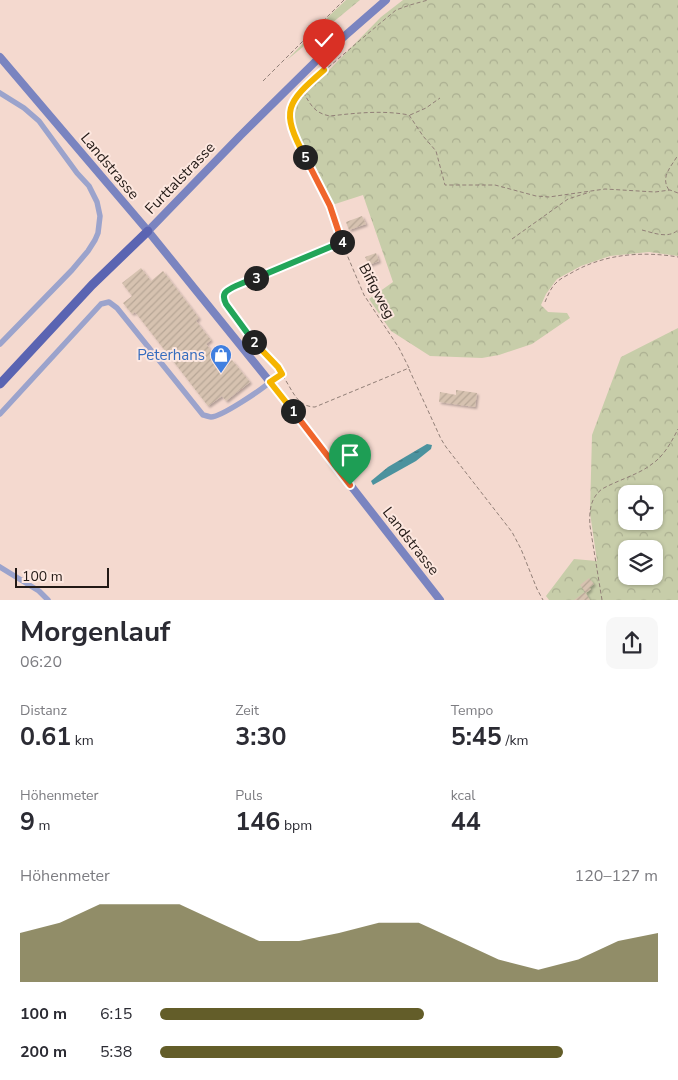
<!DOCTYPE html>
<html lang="de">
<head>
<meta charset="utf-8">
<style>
  :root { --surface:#fff; --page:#f7f7f7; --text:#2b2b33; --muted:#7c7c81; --accent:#635d29 }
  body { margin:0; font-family:"Nunito Sans",sans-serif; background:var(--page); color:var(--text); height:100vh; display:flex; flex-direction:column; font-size:19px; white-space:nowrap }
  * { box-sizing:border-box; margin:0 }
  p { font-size:16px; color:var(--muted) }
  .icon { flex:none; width:28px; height:28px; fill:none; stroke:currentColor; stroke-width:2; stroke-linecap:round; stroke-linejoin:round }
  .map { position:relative; height:600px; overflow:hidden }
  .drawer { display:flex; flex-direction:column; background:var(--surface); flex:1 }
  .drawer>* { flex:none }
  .fabs { position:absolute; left:618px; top:485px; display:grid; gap:10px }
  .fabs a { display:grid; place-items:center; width:45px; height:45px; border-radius:10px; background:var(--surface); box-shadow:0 1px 4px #0004; font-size:25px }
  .scale { position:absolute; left:15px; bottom:12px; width:94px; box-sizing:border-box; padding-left:5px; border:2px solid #221915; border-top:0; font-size:14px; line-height:18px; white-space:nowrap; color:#221915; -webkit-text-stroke:4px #fde7df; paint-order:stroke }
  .pin { position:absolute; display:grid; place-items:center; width:42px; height:42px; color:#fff; margin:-51px -21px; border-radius:50% 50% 50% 0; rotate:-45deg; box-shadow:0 0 5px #0007 }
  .pin .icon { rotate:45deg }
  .km { position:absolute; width:25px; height:25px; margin:-12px; border-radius:50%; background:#222; color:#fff; font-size:14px; line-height:25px; text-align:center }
  .round { display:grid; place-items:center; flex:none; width:52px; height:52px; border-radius:10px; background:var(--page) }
  .head { display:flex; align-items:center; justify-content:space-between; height:85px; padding:0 20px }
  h1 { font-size:28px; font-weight:700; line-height:38px }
  .metrics { display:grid; grid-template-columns:repeat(3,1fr); gap:8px; height:85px; padding:5px 20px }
  .metrics div { display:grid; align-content:center }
  .metrics b { font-size:25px; font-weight:700 }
  .metrics small { font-size:14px; font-weight:400 }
  .metrics p { font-size:14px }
  .chart { height:140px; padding:10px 20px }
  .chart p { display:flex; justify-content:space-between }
  .chart svg { width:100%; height:90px; margin-top:5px; fill:var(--accent); opacity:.7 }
  ul { padding:0 20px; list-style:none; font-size:16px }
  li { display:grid; grid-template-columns:80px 60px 1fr; align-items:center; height:38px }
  li i { height:12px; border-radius:6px; background:var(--accent) }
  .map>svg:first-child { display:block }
  .forest { fill:url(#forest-crowns); fill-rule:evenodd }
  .water { fill:url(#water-ripples) }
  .building { fill:url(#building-hatch); filter:url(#shadow) }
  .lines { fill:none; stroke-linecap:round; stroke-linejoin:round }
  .path { stroke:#917f77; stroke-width:1; stroke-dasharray:4 2.5; stroke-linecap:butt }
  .minor { stroke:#9ba3cc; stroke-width:5.5 }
  .secondary { stroke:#7a84c0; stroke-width:8 }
  .trunk { stroke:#5a64b2; stroke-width:9 }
  .split-1-casing { stroke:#fff; stroke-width:10 }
  .split-2-casing { stroke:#fff; stroke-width:10 }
  .split-3-casing { stroke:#fff; stroke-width:10 }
  .split-4-casing { stroke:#fff; stroke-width:10 }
  .split-5-casing { stroke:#fff; stroke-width:10 }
  .split-6-casing { stroke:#fff; stroke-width:10 }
  .split-1 { stroke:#f0652b; stroke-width:6 }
  .split-2 { stroke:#f5b400; stroke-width:6 }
  .split-3 { stroke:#22a559; stroke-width:6 }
  .split-4 { stroke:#22a559; stroke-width:6 }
  .split-5 { stroke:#f0652b; stroke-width:6 }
  .split-6 { stroke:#f5b400; stroke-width:6 }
  .labels { text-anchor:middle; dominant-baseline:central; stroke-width:4; stroke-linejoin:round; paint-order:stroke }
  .street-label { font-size:15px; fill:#221915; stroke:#fde7df }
  .shop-label { font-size:15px; fill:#366cbe; stroke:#fde7df; text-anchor:end }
</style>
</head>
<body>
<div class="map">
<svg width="678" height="600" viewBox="0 0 678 600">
  <defs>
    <pattern id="forest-crowns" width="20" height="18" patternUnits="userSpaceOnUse" patternTransform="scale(1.25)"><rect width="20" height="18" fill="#c7cda9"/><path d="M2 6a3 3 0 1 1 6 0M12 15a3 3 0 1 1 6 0" fill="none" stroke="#abaf91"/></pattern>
    <pattern id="water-ripples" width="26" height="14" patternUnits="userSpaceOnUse" patternTransform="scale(1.25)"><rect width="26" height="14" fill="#4b929e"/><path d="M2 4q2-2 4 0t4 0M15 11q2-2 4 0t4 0" fill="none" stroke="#3e7680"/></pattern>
    <pattern id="building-hatch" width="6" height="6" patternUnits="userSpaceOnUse" patternTransform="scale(1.25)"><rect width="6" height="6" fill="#d6c2b0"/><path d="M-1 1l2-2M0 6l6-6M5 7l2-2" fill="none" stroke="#b7a696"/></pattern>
    <filter id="shadow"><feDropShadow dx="2" dy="2" stdDeviation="1" flood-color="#0004"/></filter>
  </defs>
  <rect width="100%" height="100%" fill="#f4d9cf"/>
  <!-- forest -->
  <path class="forest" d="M346,0H360L287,60L330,15Z
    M403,0H678V256L649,252L610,256L581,266L557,279L546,294L541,305L548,312L567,313L570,318L532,344L499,355L482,358L430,356L391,331L369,299L393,282L363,195L332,205L293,137L285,115L381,17Z
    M678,328V600H549L546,596L574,559L597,561L590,513L592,435L621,357ZM626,494H654V521H626ZM626,549H654V576H626Z"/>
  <!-- water -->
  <path class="water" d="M427,444L432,445L431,449L416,461L373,485L371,481L388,467Z"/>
  <!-- building -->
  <path class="building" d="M362,216L366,224L349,230L346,222Z
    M376,253L379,261L369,265L365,257Z
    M141,268L151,281L163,271L199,318L196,321L211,340L206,344L224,367L232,360L250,382L226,401L222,396L208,406L135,312L132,314L123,303L132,296L122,283Z
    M456,390L477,393L475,407L439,402L440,392L456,395Z
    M589,578L594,584L589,588L591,589L586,593L580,585Z
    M585,592L590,600H574Z"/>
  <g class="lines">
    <!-- path -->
    <path class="path" d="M263,81L344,0
      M303,92C311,105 314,113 330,116C356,113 383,110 409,115L423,136L436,151L445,185H495L536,196L549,197L605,189L655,192L670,190L678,193
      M410,115L426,108L440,98
      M669,190C660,177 671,167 678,155
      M642,230C654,233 668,239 678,230
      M512,239L568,199L590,192
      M545,302C548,295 551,287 557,282C561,278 568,275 573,272C605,254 642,251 678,257
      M409,369L441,439L446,447L512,532L521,549L537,589L543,600
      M282,374L278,367L266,356L247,334L226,304L224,298V293L228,289L341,243
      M277,378L282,375C292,388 296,407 315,407L409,368L399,348L364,295L342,243L330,206L297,142L290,124L289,115L292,105L295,100L310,83L365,36L396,10L410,5L428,0
      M602,600L590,526C589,512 590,498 602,489C618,480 638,475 652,464C664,456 672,441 678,429"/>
    <!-- minor -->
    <path class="minor" d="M0,93L24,108L39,121L77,173L89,186L97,202L100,216L98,233L95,240L88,251L72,270L0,344
      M0,414L101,304L109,302L117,308L203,415C204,415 210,417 211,417C221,417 261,390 270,382
      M0,567L39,591L48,600"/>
    <!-- secondary -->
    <path class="secondary" d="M0,57L148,231L270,382L440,600
      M148,231L240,136L316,61L386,0"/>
    <!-- trunk -->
    <path class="trunk" d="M0,384L92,285L148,231"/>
  </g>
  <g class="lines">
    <!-- split-1 casing -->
    <g class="split-1-casing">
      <path id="split-1" d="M293,411L350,485"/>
    </g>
    <!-- split-2 casing -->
    <g class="split-2-casing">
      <path id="split-2" d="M254,342L278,367L282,374L270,382L293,411"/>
    </g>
    <!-- split-3 casing -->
    <g class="split-3-casing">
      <path id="split-3" d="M254,342L226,304C224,300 223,296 225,293C229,287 249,281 256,278"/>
    </g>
    <!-- split-4 casing -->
    <g class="split-4-casing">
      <path id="split-4" d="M256,278L342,242"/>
    </g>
    <!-- split-5 casing -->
    <g class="split-5-casing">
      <path id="split-5" d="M305,157L330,206L342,242"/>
    </g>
    <!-- split-6 casing -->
    <g class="split-6-casing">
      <path id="split-6" d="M305,157C280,110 286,103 324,70"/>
    </g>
    <!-- split-1 -->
    <use href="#split-1" class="split-1"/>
    <!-- split-2 -->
    <use href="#split-2" class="split-2"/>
    <!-- split-3 -->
    <use href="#split-3" class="split-3"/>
    <!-- split-4 -->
    <use href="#split-4" class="split-4"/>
    <!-- split-5 -->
    <use href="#split-5" class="split-5"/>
    <!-- split-6 -->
    <use href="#split-6" class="split-6"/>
  </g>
  <!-- icons -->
  <defs>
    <g id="shop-pin" transform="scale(1.125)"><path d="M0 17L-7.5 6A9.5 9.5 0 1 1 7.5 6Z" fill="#3f7fe0" stroke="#fde7df"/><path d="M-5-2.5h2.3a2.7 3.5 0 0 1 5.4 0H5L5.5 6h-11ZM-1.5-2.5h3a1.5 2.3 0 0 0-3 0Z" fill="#fff"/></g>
  </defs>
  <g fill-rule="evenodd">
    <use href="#shop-pin" x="221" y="355"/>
  </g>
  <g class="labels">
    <!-- street labels -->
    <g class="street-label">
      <text transform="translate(110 166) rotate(50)">Landstrasse</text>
      <text transform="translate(180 178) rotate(-46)">Furttalstrasse</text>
      <text transform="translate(377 291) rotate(62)">Bifigweg</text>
      <text transform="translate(411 541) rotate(52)">Landstrasse</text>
    </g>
    <!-- shop labels -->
    <g class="shop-label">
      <text x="205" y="355">Peterhans</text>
    </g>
  </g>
</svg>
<div class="fabs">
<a><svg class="icon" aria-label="locate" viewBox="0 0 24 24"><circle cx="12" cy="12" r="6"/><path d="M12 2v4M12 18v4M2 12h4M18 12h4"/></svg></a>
<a><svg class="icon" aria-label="layers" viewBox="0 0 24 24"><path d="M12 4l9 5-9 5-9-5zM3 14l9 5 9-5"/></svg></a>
</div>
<div class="scale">100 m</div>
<div class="pin" style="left:350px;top:485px;background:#1e9e55"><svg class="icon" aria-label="arrive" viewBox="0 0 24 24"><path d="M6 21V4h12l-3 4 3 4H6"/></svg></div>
<div class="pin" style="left:324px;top:70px;background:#d93025"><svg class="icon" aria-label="check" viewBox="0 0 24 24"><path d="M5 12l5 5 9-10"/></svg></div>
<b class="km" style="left:293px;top:411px">1</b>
<b class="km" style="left:254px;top:342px">2</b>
<b class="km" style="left:256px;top:278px">3</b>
<b class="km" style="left:342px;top:242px">4</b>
<b class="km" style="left:305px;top:157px">5</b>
</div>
<section class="drawer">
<div class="head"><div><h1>Morgenlauf</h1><p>06:20</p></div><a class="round"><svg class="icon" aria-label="share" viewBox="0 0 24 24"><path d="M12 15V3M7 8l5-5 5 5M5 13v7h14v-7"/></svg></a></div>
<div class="metrics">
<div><p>Distanz</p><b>0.61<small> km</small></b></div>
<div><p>Zeit</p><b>3:30</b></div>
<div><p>Tempo</p><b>5:45<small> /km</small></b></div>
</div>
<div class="metrics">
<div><p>Höhenmeter</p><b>9<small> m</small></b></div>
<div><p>Puls</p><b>146<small> bpm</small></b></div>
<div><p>kcal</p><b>44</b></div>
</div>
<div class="chart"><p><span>Höhenmeter</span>120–127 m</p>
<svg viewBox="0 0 160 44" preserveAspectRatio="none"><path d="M0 44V20L10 15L20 6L30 6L40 6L50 15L60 24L70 24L80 20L90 15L100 15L110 24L120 33L130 38L140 33L150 24L160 20V44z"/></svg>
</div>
<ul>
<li><b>100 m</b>6:15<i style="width:53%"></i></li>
<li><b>200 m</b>5:38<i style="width:81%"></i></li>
</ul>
</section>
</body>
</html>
